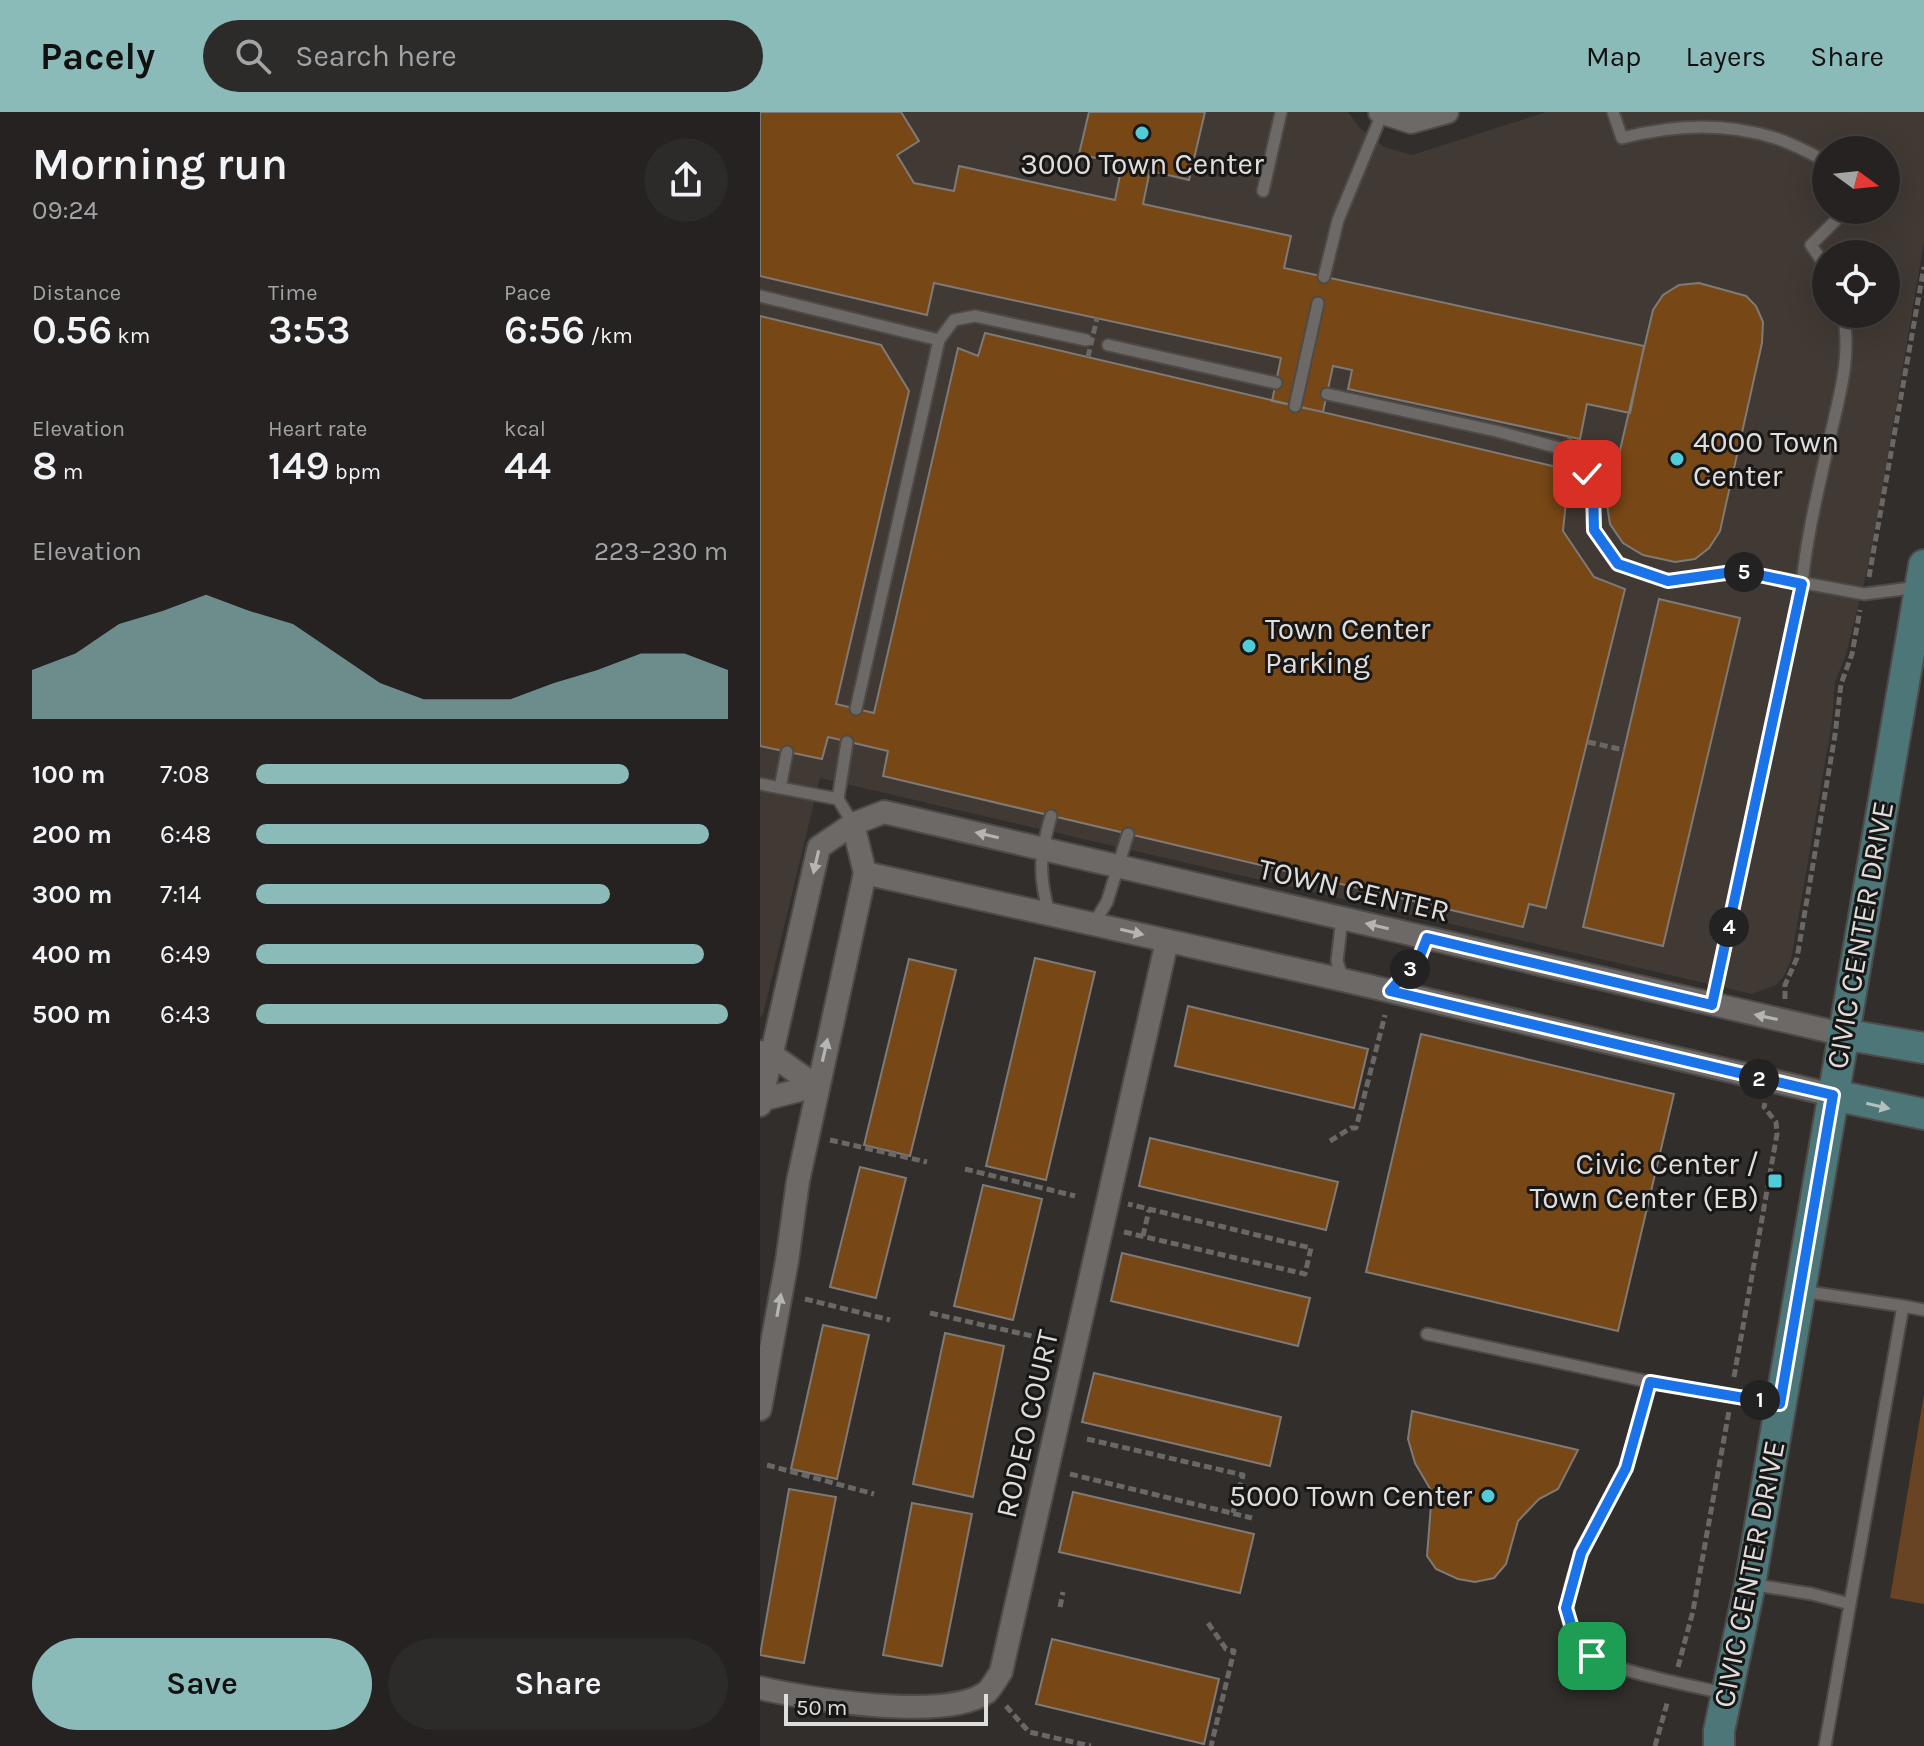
<!DOCTYPE html>
<html lang="en">
<head>
<meta charset="utf-8">
<style>
  :root { --surface:#252221; --page:#2d2a2a; --text:#f1f3f6; --muted:#a3a4a5; --line:#423f3f; --accent:#8bbbb9 }
  body { margin:0; font-family:Karla,sans-serif; background:var(--page); color:var(--text); height:100vh; display:flex; flex-direction:column; font-size:30px; white-space:nowrap }
  * { box-sizing:border-box; margin:0 }
  p { font-size:26px; color:var(--muted) }
  .icon { flex:none; width:44px; height:44px; fill:none; stroke:currentColor; stroke-width:2; stroke-linecap:round; stroke-linejoin:round }
  .map { position:relative; flex:1; overflow:hidden }
  .side { display:flex; flex-direction:column; background:var(--surface); width:760px }
  .side>* { flex:none }
  .needle { width:52px; rotate:105deg }
  .fabs { position:absolute; left:1052px; top:24px; display:grid; gap:16px }
  .fabs a { display:grid; place-items:center; width:88px; height:88px; border-radius:50%; background:var(--surface); box-shadow:0 8px 32px #0002,0 0 0 2px var(--line); font-size:40px }
  .scale { position:absolute; left:24px; bottom:20px; width:204px; box-sizing:border-box; padding-left:8px; border:4px solid #e0dedc; border-top:0; font-size:22px; line-height:28px; white-space:nowrap; color:#e0dedc; -webkit-text-stroke:6px #181716; paint-order:stroke }
  .pin { position:absolute; display:grid; place-items:center; width:68px; height:68px; color:#fff; margin:-34px; border-radius:16px; box-shadow:0 4px 12px #0006 }
  .km { position:absolute; width:40px; height:40px; margin:-20px; border-radius:50%; background:#222; color:#fff; font-size:22px; line-height:40px; text-align:center }
  .round { display:grid; place-items:center; flex:none; width:84px; height:84px; border-radius:42px; background:var(--page) }
  .head { display:flex; align-items:center; justify-content:space-between; height:136px; padding:0 32px }
  h1 { font-size:44px; font-weight:600; line-height:60px }
  .figures { display:grid; grid-template-columns:repeat(3,1fr); gap:12px; height:136px; padding:8px 32px }
  .figures div { display:grid; align-content:center }
  .figures b { font-size:40px; font-weight:600 }
  .figures small { font-size:22px; font-weight:400 }
  .figures p { font-size:22px }
  .chart { height:224px; padding:16px 32px }
  .chart p { display:flex; justify-content:space-between }
  .chart svg { width:100%; height:144px; margin-top:8px; fill:var(--accent); opacity:.7 }
  .button { display:flex; gap:16px; margin-top:auto; padding:16px 32px }
  .button a { flex:1; height:92px; border-radius:48px; background:var(--accent); color:#111; font-size:32px; font-weight:600; line-height:92px; text-align:center }
  .button a+a { background:var(--page); color:var(--text) }
  ul { padding:0 32px; list-style:none; font-size:26px }
  li { display:grid; grid-template-columns:128px 96px 1fr; align-items:center; height:60px }
  li i { height:20px; border-radius:10px; background:var(--accent) }
  header { display:flex; align-items:center; gap:48px; box-sizing:border-box; height:112px; padding:0 40px; background:var(--accent); color:#111 }
  header strong { font-size:38px }
  nav { display:flex; gap:44px; margin-inline-start:auto; font-size:28px }
  .search { width:560px; height:72px; background:var(--page); display:flex; align-items:center; gap:20px; box-sizing:border-box; padding:0 28px; border-radius:44px; color:var(--muted); font-size:30px }
  main { display:flex; flex:1; min-height:0 }
  .map>svg:first-child { display:block }
  .built { fill:#413933; fill-rule:evenodd }
  .green { fill:#694424 }
  .building { fill:#784716; stroke:#7d7a77; stroke-width:2 }
  .lines { fill:none; stroke-linecap:round; stroke-linejoin:round }
  .lane-casing { stroke:#4d4a48; stroke-width:15 }
  .street-casing { stroke:#4d4a48; stroke-width:26 }
  .secondary-casing { stroke:#4d4a48; stroke-width:34 }
  .path { stroke:#6a6866; stroke-width:5; stroke-dasharray:8 4; stroke-linecap:butt }
  .lane { stroke:#6c6966; stroke-width:11 }
  .street { stroke:#6c6966; stroke-width:22 }
  .secondary { stroke:#4c7678; stroke-width:30 }
  .path-bridge { stroke:#6a6866; stroke-width:5; stroke-dasharray:8 4; stroke-linecap:butt }
  .oneway { fill:#b7b5b3 }
  .oneway2 { fill:#b4bfbe }
  .route-casing { stroke:#fff; stroke-width:16 }
  .route { stroke:#1a73e8; stroke-width:10 }
  .poi-dot { fill:#52cbd8; stroke:#181716; stroke-width:3 }
  .labels { text-anchor:middle; dominant-baseline:central; stroke-width:6; stroke-linejoin:round; paint-order:stroke }
  .poi-label { font-size:30px; fill:#e0dedc; stroke:#181716; text-anchor:start }
  .street-label { font-size:30px; fill:#e0dedc; stroke:#181716 }
</style>
</head>
<body>
<header>
<strong>Pacely</strong>
<div class="search"><svg class="icon" aria-label="search" viewBox="0 0 24 24"><circle cx="10" cy="10" r="6"/><path d="M15 15l6 6"/></svg>Search here</div>
<nav><a>Map</a><a>Layers</a><a>Share</a></nav>
</header>
<main>
<section class="side">
<div class="head"><div><h1>Morning run</h1><p>09:24</p></div><a class="round"><svg class="icon" aria-label="share" viewBox="0 0 24 24"><path d="M12 15V3M7 8l5-5 5 5M5 13v7h14v-7"/></svg></a></div>
<div class="figures">
<div><p>Distance</p><b>0.56<small> km</small></b></div>
<div><p>Time</p><b>3:53</b></div>
<div><p>Pace</p><b>6:56<small> /km</small></b></div>
</div>
<div class="figures">
<div><p>Elevation</p><b>8<small> m</small></b></div>
<div><p>Heart rate</p><b>149<small> bpm</small></b></div>
<div><p>kcal</p><b>44</b></div>
</div>
<div class="chart"><p><span>Elevation</span>223–230 m</p>
<svg viewBox="0 0 160 44" preserveAspectRatio="none"><path d="M0 44V29L10 24L20 15L30 11L40 6L50 11L60 15L70 24L80 33L90 38L100 38L110 38L120 33L130 29L140 24L150 24L160 29V44z"/></svg>
</div>
<ul>
<li><b>100 m</b>7:08<i style="width:79%"></i></li>
<li><b>200 m</b>6:48<i style="width:96%"></i></li>
<li><b>300 m</b>7:14<i style="width:75%"></i></li>
<li><b>400 m</b>6:49<i style="width:95%"></i></li>
<li><b>500 m</b>6:43<i style="width:100%"></i></li>
</ul>
<div class="button"><a>Save</a><a>Share</a></div>
</section>
<div class="map">
<svg width="1164" height="1634" viewBox="0 0 1164 1634">
  <rect width="100%" height="100%" fill="#312e2c"/>
  <!-- built -->
  <path class="built" d="M0,0H588L600,16L624,35L652,43L786,0H1164V130L1112,438L1086,543L1075,570L1072,611L1031,848L1024,864L1016,873L992,882L60,666L3,902L0,905ZM1066,38H1126V98H1066ZM1066,142H1126V202H1066Z"/>
  <!-- green -->
  <path class="green" d="M1164,1282V1492L1130,1486Z"/>
  <!-- building -->
  <path class="building" d="M0,0H141L159,29L137,43L154,71L194,79L199,54L355,88L362,53L390,58L383,92L531,124L524,156L884,234L870,301L827,292L820,327L588,277L592,258L573,254L563,300L512,289L521,246L174,171L167,203L0,164Z
    M329,0H445L429,68L319,42Z
    M939,171L986,184L996,194L1003,210L1002,231L960,419L949,436L935,447L915,450L883,443L863,431L850,412L847,393L893,198L903,183L919,173Z
    M0,204L121,233L149,279L76,592L114,601L198,236L218,244L225,221L801,356L798,374L807,379L803,419L834,465L865,477L786,796L769,792L763,815L123,664L128,639L68,625L62,647L0,634Z
    M899,487L980,506L903,834L823,815Z
    M275,846L335,860L286,1068L226,1054Z
    M149,847L196,858L150,1044L104,1033Z
    M428,894L608,937L594,996L415,954Z
    M661,922L914,982L858,1219L606,1160Z
    M390,1026L578,1070L566,1118L379,1074Z
    M100,1055L146,1066L116,1186L70,1175Z
    M223,1073L282,1087L253,1208L194,1194Z
    M362,1141L550,1186L538,1234L351,1189Z
    M63,1213L109,1223L77,1367L31,1357Z
    M185,1221L244,1234L213,1385L153,1372Z
    M334,1261L521,1305L510,1354L322,1310Z
    M652,1299L818,1338L798,1377L779,1387L758,1409L746,1452L734,1466L715,1470L698,1467L676,1457L667,1444L672,1380L655,1351L648,1327Z
    M29,1377L76,1385L44,1551L0,1543Z
    M313,1380L494,1422L480,1481L299,1440Z
    M152,1391L212,1402L182,1554L123,1543Z
    M292,1527L459,1567L444,1632L276,1592Z"/>
  <g class="lines">
    <!-- lane casing -->
    <g class="lane-casing">
      <path id="lane" d="M853,0L862,26C911,13 965,10 1015,26C1032,31 1049,41 1066,49
        M503,79L521,0
        M1066,155L1051,133L1086,98
        M564,165L578,108L622,2
        M0,184L179,228L96,597
        M179,228L194,208L215,204L326,228
        M348,233L516,271
        M567,282L736,319L799,336
        M535,294L558,191
        M812,348L827,362L833,376L834,418L858,452L908,469L980,459L1104,482L1159,475
        M87,630L78,687L93,712
        M0,672L78,687
        M20,676L27,640
        M289,801C278,762 280,742 291,704
        M582,806L577,849L583,868
        M334,811L347,790L368,722
        M630,879L660,844L667,826
        M952,893L1042,472C1047,422 1059,374 1070,325C1079,285 1092,243 1083,202
        M1143,1194L1164,1198
        M667,1222L890,1270L1020,1291
        M890,1270C883,1298 876,1332 865,1358C844,1405 770,1502 832,1544C856,1560 935,1574 967,1582
        M990,1472L1052,1482L1090,1492L1143,1194L1041,1179
        M1065,1634L1090,1492"/>
    </g>
    <!-- street casing -->
    <g class="street-casing">
      <path id="street" d="M620,0L651,10L687,0
        M93,712L124,700L1082,922
        M105,761L583,868L1073,983
        M0,940L12,943L56,974
        M0,988L56,974
        M0,993L59,735L93,712L105,761L38,1069L27,1149L0,1297
        M0,1576C47,1587 187,1610 227,1580C232,1575 237,1566 241,1560L407,829"/>
    </g>
    <!-- secondary casing -->
    <g class="secondary-casing">
      <path id="secondary" d="M1082,922L1164,936
        M1073,983L1164,1002
        M959,1634V1619L990,1472L1164,453"/>
    </g>
    <!-- path -->
    <path class="path" d="M1109,465L1164,155
      M828,630L864,638
      M1025,887V873L1037,846L1075,623L1081,572L1092,542L1100,498
      M70,1028L167,1050
      M570,1029L591,1016H596L625,903
      M205,1057L315,1084
      M364,1120L545,1162L551,1136L368,1092
      M383,1124L389,1098
      M45,1187L130,1208
      M170,1201L294,1229
      M974,1265L1017,1022L1016,1010L1004,995L1005,991
      M327,1327L483,1363L473,1401
      M7,1353L114,1382
      M310,1362L492,1406
      M300,1495L303,1480
      M448,1511L466,1537L474,1539L451,1634
      M918,1555L933,1499L969,1299
      M246,1594L269,1620L331,1634
      M895,1634L908,1588"/>
    <!-- lane -->
    <use href="#lane" class="lane"/>
    <!-- street -->
    <use href="#street" class="street"/>
    <!-- secondary -->
    <use href="#secondary" class="secondary"/>
    <!-- path-bridge -->
    <path class="path-bridge" d="M328,245L337,206
      M798,374L810,325"/>
  </g>
  <!-- one-way arrows -->
  <defs><path id="oneway-solid" d="M-6-.8H1V-3.2L6.5 0L1 3.2V.8H-6Z" transform="scale(2)"/></defs>
  <g class="oneway">
    <use href="#oneway-solid" transform="translate(227 723) rotate(-167)"/>
    <use href="#oneway-solid" transform="translate(56 750) rotate(103)"/>
    <use href="#oneway-solid" transform="translate(617 814) rotate(-167)"/>
    <use href="#oneway-solid" transform="translate(372 820) rotate(13)"/>
    <use href="#oneway-solid" transform="translate(1006 905) rotate(-168)"/>
    <use href="#oneway-solid" transform="translate(65 938) rotate(-77)"/>
    <use href="#oneway-solid" transform="translate(19 1193) rotate(-80)"/>
  </g>
  <use class="oneway2" href="#oneway-solid" transform="translate(1118 994) rotate(13)"/>
  <g class="lines">
    <!-- route casing -->
    <g class="route-casing">
      <path id="route" d="M827,362L833,376L834,418L858,452L908,469L980,459L1042,472L952,893L667,826L660,844L630,879L1073,983L1020,1292L890,1270L866,1356L821,1441L806,1496L815,1526L832,1544"/>
    </g>
    <!-- route -->
    <use href="#route" class="route"/>
  </g>
  <!-- markers -->
  <g class="poi-dot">
    <circle cx="382" cy="21" r="8"/>
    <circle cx="917" cy="347" r="8"/>
    <circle cx="489" cy="534" r="8"/>
    <rect x="1007" y="1061" width="16" height="16" rx="4"/>
    <circle cx="728" cy="1384" r="8"/>
  </g>
  <g class="labels">
    <!-- poi labels -->
    <g class="poi-label">
      <text x="382" y="52" text-anchor="middle">3000 Town Center</text>
      <text x="933" y="330">4000 Town<tspan x="933" dy="34">Center</tspan></text>
      <text x="505" y="517">Town Center<tspan x="505" dy="34">Parking</tspan></text>
      <text x="999" y="1052" text-anchor="end">Civic Center /<tspan x="999" dy="34">Town Center (EB)</tspan></text>
      <text x="712" y="1384" text-anchor="end">5000 Town Center</text>
    </g>
    <!-- street labels -->
    <g class="street-label">
      <text transform="translate(594 778) rotate(13)">TOWN CENTER</text>
      <text transform="translate(1100 823) rotate(-80)">CIVIC CENTER DRIVE</text>
      <text transform="translate(267 1312) rotate(-77)">RODEO COURT</text>
      <text transform="translate(989 1462) rotate(-79)">CIVIC CENTER DRIVE</text>
    </g>
  </g>
</svg>
<div class="fabs">
<a><svg class="needle" viewBox="-14 -14 28 28"><path d="M0-13l5 13h-10z" fill="#e53935"/><path d="M0 13l5-13h-10z" fill="#a3a4a5"/></svg></a>
<a><svg class="icon" aria-label="locate" viewBox="0 0 24 24"><circle cx="12" cy="12" r="6"/><path d="M12 2v4M12 18v4M2 12h4M18 12h4"/></svg></a>
</div>
<div class="scale">50 m</div>
<div class="pin" style="left:832px;top:1544px;background:#1e9e55"><svg class="icon" aria-label="arrive" viewBox="0 0 24 24"><path d="M6 21V4h12l-3 4 3 4H6"/></svg></div>
<div class="pin" style="left:827px;top:362px;background:#d93025"><svg class="icon" aria-label="check" viewBox="0 0 24 24"><path d="M5 12l5 5 9-10"/></svg></div>
<b class="km" style="left:1000px;top:1288px">1</b>
<b class="km" style="left:999px;top:967px">2</b>
<b class="km" style="left:650px;top:857px">3</b>
<b class="km" style="left:969px;top:815px">4</b>
<b class="km" style="left:984px;top:460px">5</b>
</div>
</main>
</body>
</html>
